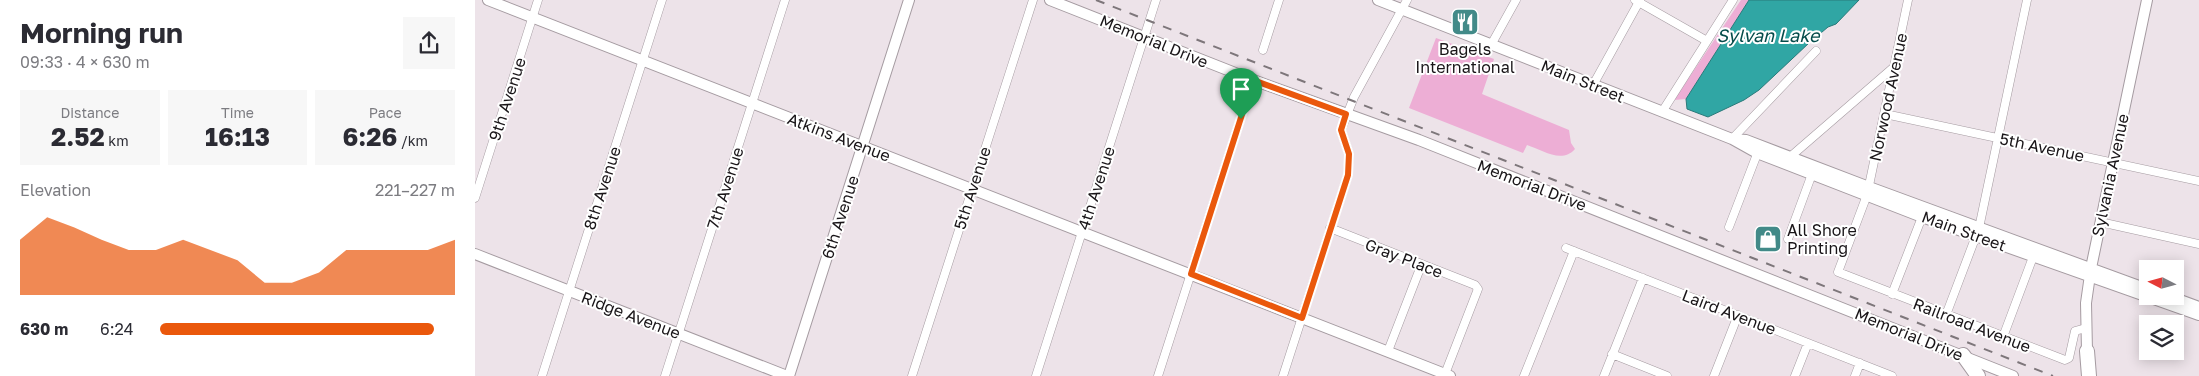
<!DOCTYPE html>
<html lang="en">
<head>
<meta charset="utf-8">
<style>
  :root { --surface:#fff; --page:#f7f7f7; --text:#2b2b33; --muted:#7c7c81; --accent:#ea580c }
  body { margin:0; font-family:"Golos Text",sans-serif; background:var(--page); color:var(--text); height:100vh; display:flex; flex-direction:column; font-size:19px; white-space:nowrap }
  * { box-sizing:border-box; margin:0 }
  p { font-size:16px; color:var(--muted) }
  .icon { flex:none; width:28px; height:28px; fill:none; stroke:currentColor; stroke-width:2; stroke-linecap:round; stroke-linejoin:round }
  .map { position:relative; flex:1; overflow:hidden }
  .sheet { display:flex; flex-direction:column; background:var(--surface); width:475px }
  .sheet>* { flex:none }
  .needle { width:32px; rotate:276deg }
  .buttons { position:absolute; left:1664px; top:260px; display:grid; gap:10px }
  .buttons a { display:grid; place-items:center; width:45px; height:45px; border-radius:0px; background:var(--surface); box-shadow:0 2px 12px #0003; font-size:25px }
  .pin { position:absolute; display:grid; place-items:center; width:42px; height:42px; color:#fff; margin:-51px -21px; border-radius:50% 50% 50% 0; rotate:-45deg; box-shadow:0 0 5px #0007 }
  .pin .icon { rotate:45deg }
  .round { display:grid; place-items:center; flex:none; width:52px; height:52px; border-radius:0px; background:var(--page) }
  .headline { display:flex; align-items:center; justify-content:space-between; height:85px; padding:0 20px }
  h1 { font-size:28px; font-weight:700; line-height:38px }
  .metrics { display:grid; grid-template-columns:repeat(3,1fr); gap:8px; height:85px; padding:5px 20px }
  .metrics div { display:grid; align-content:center; border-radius:0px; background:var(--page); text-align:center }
  .metrics b { font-size:25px; font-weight:700 }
  .metrics small { font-size:14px; font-weight:400 }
  .metrics p { font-size:14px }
  .chart { height:140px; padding:10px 20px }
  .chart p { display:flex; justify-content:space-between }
  .chart svg { width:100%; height:90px; margin-top:5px; fill:var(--accent); opacity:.7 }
  ul { padding:0 20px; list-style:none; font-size:16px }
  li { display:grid; grid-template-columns:80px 60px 1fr; align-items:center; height:38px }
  li i { height:12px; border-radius:6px; background:var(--accent) }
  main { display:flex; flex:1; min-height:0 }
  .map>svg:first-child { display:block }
  .green { fill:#edaed5 }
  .water { fill:#30a6a4; stroke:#297a7a }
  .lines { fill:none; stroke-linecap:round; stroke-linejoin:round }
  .street-casing { stroke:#a59ba1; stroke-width:9 }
  .secondary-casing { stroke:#a59ba1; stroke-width:12 }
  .highway-casing { stroke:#a59ba1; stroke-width:16 }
  .street { stroke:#fff; stroke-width:8 }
  .secondary { stroke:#fff; stroke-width:10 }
  .highway { stroke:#fff; stroke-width:14 }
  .rail { stroke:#7d767a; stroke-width:2; stroke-dasharray:9 9; stroke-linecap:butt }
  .route-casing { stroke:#fff; stroke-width:10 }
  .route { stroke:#ea580c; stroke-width:6 }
  .labels { text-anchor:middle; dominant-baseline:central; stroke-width:4; stroke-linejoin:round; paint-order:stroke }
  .street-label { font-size:16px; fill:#191518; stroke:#fff }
  .poi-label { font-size:16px; fill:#191518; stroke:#fff }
  .water-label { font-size:18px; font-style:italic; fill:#054c4b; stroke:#fff }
</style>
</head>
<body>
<main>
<section class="sheet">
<div class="headline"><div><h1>Morning run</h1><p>09:33 · 4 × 630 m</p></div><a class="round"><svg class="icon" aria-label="share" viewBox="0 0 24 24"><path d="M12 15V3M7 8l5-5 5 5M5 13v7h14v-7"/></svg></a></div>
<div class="metrics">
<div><p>Distance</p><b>2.52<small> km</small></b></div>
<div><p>Time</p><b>16:13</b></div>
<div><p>Pace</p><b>6:26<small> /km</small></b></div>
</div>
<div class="chart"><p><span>Elevation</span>221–227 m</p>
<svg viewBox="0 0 160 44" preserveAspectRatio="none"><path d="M0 44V17L10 6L20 11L30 17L40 22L50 22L60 17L70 22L80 27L90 38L100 38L110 33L120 22L130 22L140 22L150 22L160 17V44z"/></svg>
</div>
<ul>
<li><b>630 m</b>6:24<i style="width:93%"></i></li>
</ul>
</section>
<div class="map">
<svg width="1724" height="376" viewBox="0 0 1724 376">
  <rect width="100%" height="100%" fill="#ede3e9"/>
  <!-- green -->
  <path class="green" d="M1266,0H1274L1211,99L1199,100Z
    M961,38L1019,59L1007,94L1094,130L1096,143L1100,149C1087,164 1067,150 1052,145L1048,153L934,108Z"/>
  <!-- water -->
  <path class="water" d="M1274,0H1384L1361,24L1353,27L1334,43L1284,90L1269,100L1233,117L1212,109L1211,99Z"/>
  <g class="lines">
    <!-- street casing -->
    <g class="street-casing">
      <path id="street" d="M1160,0L1232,41
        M1433,0L1392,195L1363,272L1590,360L1594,358L1600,331L1611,328
        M1016,45L1041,0
        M788,50L804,0
        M1118,85L1165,0
        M1187,112L1258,0
        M1410,114L1724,181
        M1257,139L1341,51
        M1315,157L1419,67
        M0,198L63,0
        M1625,222L1724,244
        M1254,227L1284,149
        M855,228L1000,285L1003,289L970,374
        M1313,239L1337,174
        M1091,248L1417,376
        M1417,294L1447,217
        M1471,315L1504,228L1552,0
        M1528,337L1558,257
        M913,351L946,266
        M1137,354L1192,376
        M67,376L187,0
        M190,376L310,0
        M437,376L558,0
        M561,376L681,0
        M683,376L778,80
        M808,376L873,175L874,154L866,130L879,97L932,0
        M1049,376L1099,251
        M1129,376L1168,278
        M1239,376L1263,315
        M1320,376L1333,343
        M1380,376L1385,363"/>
    </g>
    <!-- secondary casing -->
    <g class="secondary-casing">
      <path id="secondary" d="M13,0L975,376
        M575,0L778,80L944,140L1538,376
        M903,0L1257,139L1282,153L1447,217L1724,315
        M1258,139L1271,140L1394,187L1672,289
        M0,254L312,376
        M1694,296L1724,307
        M1612,351L1611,303L1616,268L1672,0
        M314,376L434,0"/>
    </g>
    <!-- highway casing -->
    <g class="highway-casing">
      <path id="highway" d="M1612,351L1614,376
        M1488,355L1503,376"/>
    </g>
    <!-- street -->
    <use href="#street" class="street"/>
    <!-- secondary -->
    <use href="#secondary" class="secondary"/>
    <!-- highway -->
    <use href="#highway" class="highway"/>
    <!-- rail -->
    <path class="rail" d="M621,0L1578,376"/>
  </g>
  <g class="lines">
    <!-- route casing -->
    <g class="route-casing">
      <path id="route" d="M778,80L871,114L866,130L874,154L873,175L827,318L716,274Z"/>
    </g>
    <!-- route -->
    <use href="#route" class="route"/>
  </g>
  <!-- icons -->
  <defs>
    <g id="restaurant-square" transform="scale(1.4375)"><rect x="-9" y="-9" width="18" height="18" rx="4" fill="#428a88" stroke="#fff"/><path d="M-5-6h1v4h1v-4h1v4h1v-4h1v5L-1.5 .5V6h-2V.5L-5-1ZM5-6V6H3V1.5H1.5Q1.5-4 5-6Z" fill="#fff"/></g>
    <g id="shop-square" transform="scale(1.4375)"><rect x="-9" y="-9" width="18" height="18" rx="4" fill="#428a88" stroke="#fff"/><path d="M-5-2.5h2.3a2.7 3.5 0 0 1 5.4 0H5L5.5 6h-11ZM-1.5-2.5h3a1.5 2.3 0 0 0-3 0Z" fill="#fff"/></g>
  </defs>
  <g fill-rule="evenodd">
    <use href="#restaurant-square" x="990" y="22"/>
    <use href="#shop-square" x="1293" y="239"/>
  </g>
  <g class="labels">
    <!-- street labels -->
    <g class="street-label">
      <text transform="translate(679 41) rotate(22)">Memorial Drive</text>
      <text transform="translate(1108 81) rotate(22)">Main Street</text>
      <text transform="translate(1413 97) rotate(-78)">Norwood Avenue</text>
      <text transform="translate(32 99) rotate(-72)">9th Avenue</text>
      <text transform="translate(364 137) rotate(21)">Atkins Avenue</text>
      <text transform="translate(1567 147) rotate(12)">5th Avenue</text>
      <text transform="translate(1635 175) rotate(-78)">Sylvania Avenue</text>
      <text transform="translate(1057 185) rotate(21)">Memorial Drive</text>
      <text transform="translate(127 188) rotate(-72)">8th Avenue</text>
      <text transform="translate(250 188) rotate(-72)">7th Avenue</text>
      <text transform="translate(497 188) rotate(-72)">5th Avenue</text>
      <text transform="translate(621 188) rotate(-72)">4th Avenue</text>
      <text transform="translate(365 217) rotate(-72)">6th Avenue</text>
      <text transform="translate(1489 231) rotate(20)">Main Street</text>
      <text transform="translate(929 258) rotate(21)">Gray Place</text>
      <text transform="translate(1254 312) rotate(21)">Laird Avenue</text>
      <text transform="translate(156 315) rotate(21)">Ridge Avenue</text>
      <text transform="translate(1497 325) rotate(21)">Railroad Avenue</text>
      <text transform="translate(1434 334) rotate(22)">Memorial Drive</text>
    </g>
    <!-- poi labels -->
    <g class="poi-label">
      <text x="990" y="49">Bagels<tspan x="990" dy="18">International</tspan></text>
      <text x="1312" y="230" text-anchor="start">All Shore<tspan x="1312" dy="18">Printing</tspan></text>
    </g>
    <!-- water labels -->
    <g class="water-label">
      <text x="1293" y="35">Sylvan Lake</text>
    </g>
  </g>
</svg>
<div class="buttons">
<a><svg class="needle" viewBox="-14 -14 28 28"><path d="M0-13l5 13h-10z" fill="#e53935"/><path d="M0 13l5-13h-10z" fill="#7c7c81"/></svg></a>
<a><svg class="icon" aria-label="layers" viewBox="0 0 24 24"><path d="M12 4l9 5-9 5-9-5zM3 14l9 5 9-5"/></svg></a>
</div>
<div class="pin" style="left:766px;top:119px;background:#1e9e55"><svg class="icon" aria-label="arrive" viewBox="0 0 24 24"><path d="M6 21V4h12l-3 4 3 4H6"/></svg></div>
</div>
</main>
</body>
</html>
